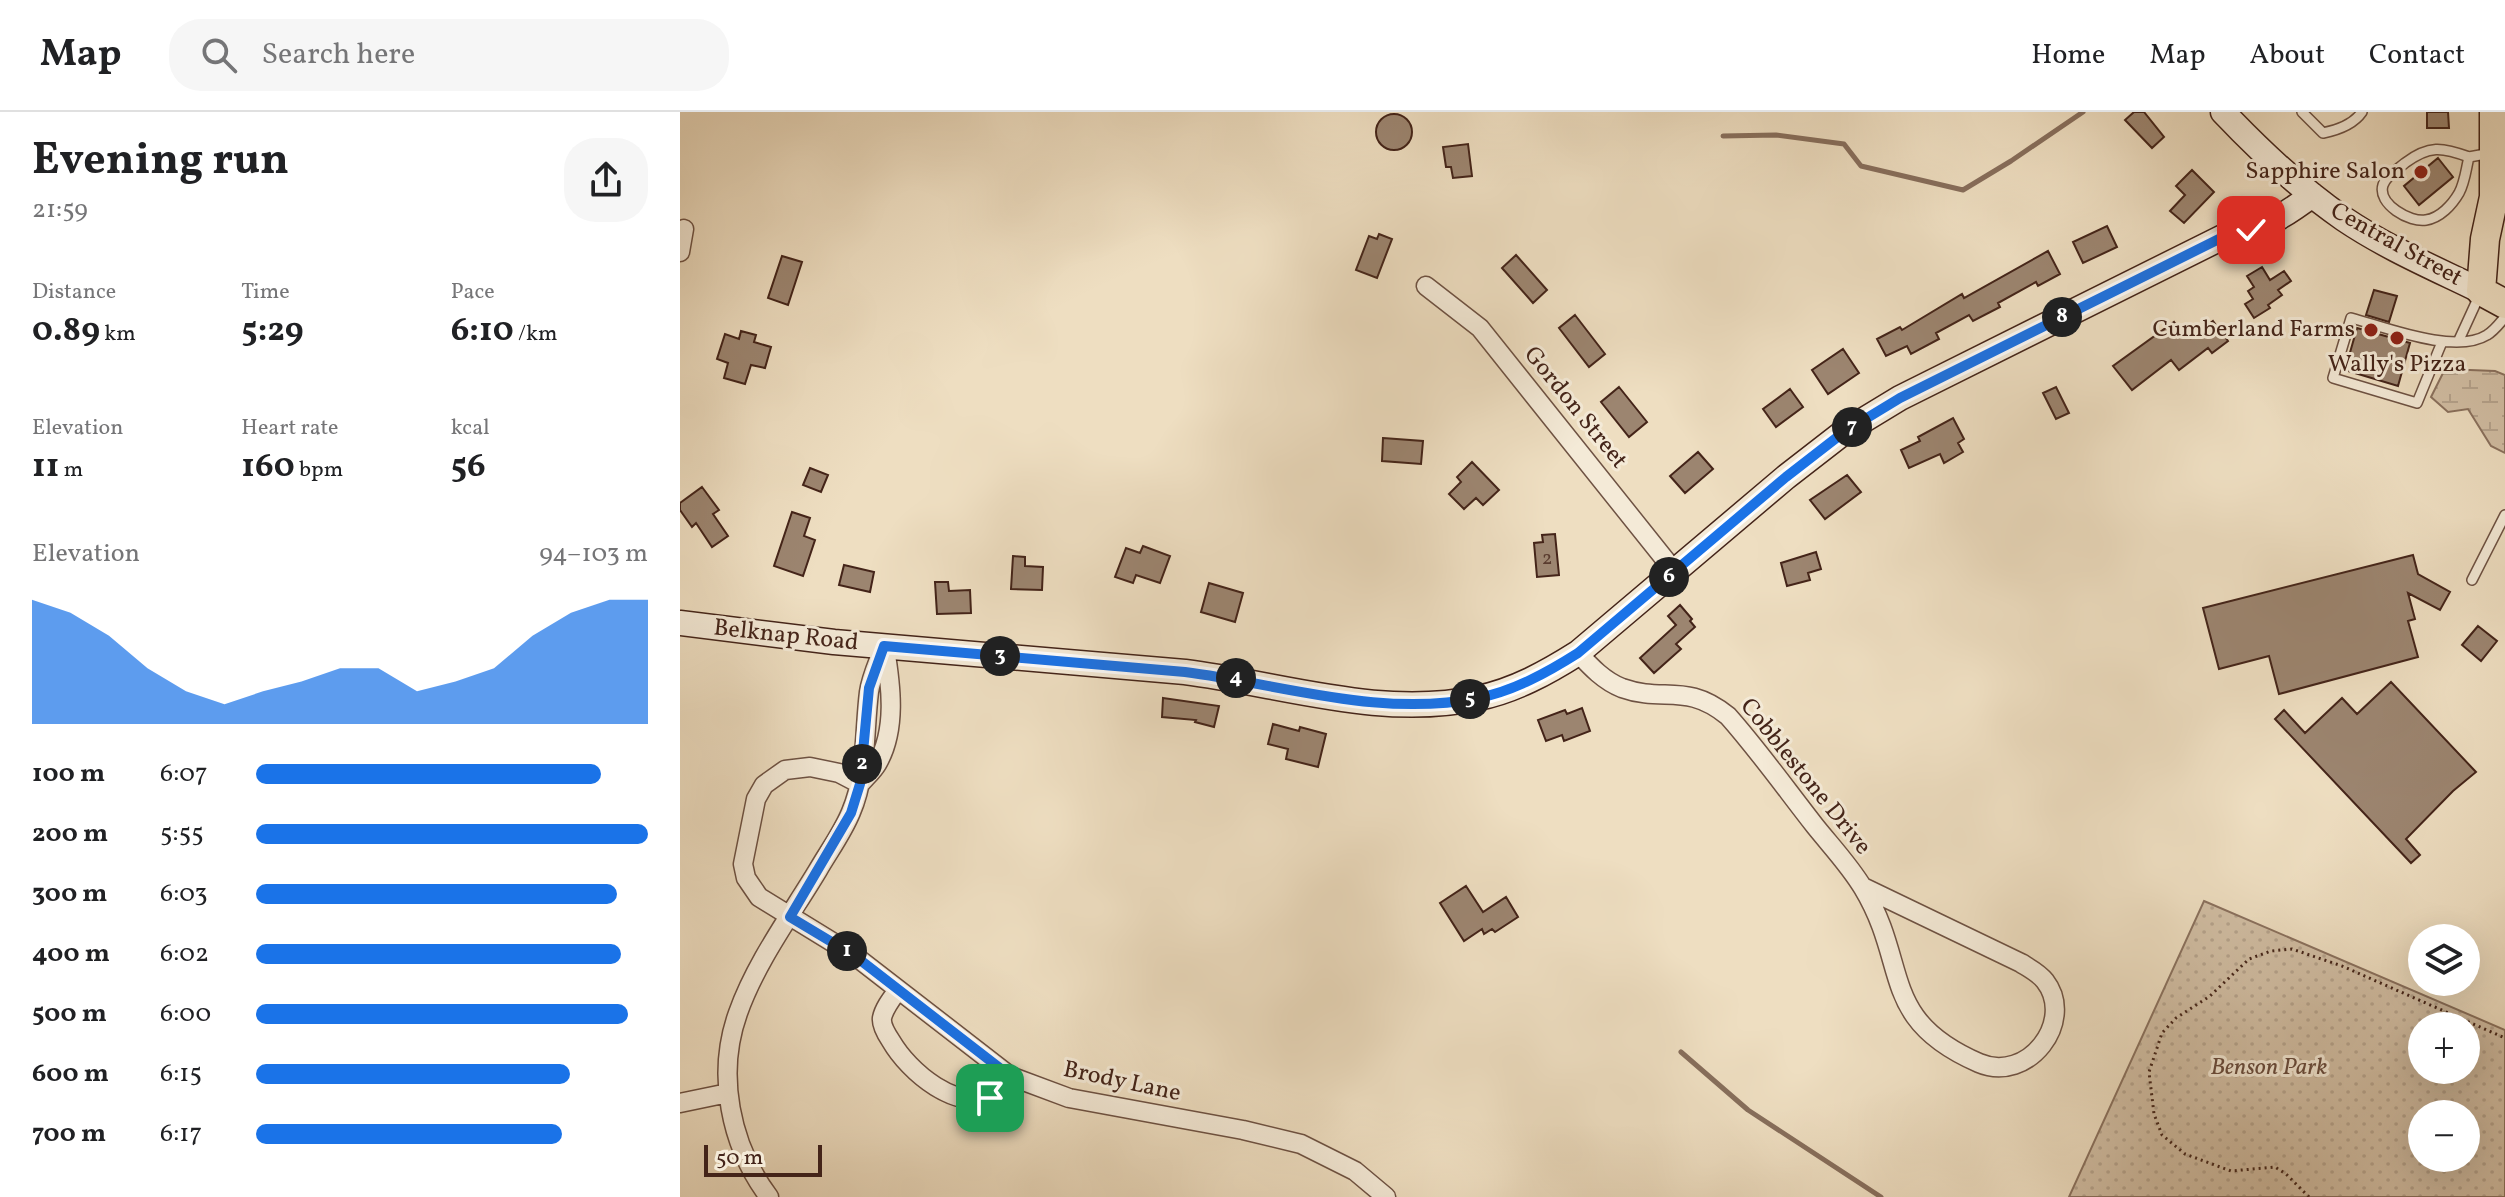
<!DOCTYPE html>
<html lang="en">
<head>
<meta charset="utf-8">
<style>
  :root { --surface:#fff; --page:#f6f6f6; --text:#202124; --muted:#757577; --line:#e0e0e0; --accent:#1a73e8 }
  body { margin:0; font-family:Vollkorn,serif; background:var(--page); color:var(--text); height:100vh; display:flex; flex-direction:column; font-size:30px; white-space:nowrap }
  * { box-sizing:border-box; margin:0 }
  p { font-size:26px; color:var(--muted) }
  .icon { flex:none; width:44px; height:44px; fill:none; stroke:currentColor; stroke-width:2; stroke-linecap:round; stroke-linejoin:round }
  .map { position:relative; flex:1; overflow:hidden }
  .panel { display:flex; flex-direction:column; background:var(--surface); width:680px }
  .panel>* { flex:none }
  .controls { position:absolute; left:1728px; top:812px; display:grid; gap:16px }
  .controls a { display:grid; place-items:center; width:72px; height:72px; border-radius:50%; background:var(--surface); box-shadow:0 8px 32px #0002; font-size:40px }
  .scale { position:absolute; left:24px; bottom:20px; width:118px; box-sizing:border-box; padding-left:8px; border:4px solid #442419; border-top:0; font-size:22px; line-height:28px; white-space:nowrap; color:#442419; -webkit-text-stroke:6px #f4ead7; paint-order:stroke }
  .pin { position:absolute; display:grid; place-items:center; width:68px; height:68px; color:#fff; margin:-34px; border-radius:16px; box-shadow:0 4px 12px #0006 }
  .km { position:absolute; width:40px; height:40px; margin:-20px; border-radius:50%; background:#222; color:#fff; font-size:22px; line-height:40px; text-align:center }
  .round { display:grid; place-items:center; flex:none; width:84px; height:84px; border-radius:32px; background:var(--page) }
  .head { display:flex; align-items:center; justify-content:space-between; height:136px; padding:0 32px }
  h1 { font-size:44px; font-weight:700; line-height:60px }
  .figures { display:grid; grid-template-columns:repeat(3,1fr); gap:12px; height:136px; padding:8px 32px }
  .figures div { display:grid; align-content:center }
  .figures b { font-size:34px; font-weight:700 }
  .figures small { font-size:22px; font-weight:400 }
  .figures p { font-size:22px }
  .chart { height:224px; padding:16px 32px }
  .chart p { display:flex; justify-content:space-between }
  .chart svg { width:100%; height:144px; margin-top:8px; fill:var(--accent); opacity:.7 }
  ul { padding:0 32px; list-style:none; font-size:26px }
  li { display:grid; grid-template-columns:128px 96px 1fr; align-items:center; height:60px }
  li i { height:20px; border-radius:10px; background:var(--accent) }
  header { display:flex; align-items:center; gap:48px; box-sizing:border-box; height:112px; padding:0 40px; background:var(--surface); border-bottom:2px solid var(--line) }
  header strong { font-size:38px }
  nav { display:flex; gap:44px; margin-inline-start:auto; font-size:28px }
  .search { width:560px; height:72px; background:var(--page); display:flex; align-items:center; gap:20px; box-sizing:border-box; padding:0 28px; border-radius:32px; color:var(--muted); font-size:30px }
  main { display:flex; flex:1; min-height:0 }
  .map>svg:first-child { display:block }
  .wetland { fill:url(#wetland-marsh); stroke:#8a715e; stroke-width:2 }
  .park { fill:url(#park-dots); stroke:#8a715e; stroke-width:2; fill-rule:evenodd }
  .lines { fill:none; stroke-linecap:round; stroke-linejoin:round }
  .stream { stroke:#876e5c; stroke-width:5 }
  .building { fill:#9c8570; stroke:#442419; stroke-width:2 }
  .lane-casing { stroke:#6e5243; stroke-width:12 }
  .street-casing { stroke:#6e5243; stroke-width:21 }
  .secondary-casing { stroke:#442419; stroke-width:27 }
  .primary-casing { stroke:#442419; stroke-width:31 }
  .path { stroke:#442419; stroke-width:3; stroke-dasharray:2 4; stroke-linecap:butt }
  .lane { stroke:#f4ead7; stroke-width:9 }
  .street { stroke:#f4ead7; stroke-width:18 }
  .secondary { stroke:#f4ead7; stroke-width:24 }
  .primary { stroke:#eedec1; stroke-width:28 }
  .route-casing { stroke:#fff; stroke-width:16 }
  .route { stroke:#1a73e8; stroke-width:10 }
  .poi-dot { fill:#8f2418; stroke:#f4ead7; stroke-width:3 }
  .labels { text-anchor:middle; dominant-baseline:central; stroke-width:6; stroke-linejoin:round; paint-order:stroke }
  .number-label { font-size:20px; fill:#5a3c2f }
  .poi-label { font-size:24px; fill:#442419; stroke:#f4ead7; text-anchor:end }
  .street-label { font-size:24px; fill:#442419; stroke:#f4ead7 }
  .park-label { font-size:24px; font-style:italic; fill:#674a3c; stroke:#f4ead7 }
</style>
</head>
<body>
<header>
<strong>Map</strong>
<div class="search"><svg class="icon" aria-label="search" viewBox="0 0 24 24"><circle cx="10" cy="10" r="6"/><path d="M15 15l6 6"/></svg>Search here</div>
<nav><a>Home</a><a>Map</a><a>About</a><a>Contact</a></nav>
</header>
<main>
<section class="panel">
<div class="head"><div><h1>Evening run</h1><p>21:59</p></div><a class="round"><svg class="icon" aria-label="share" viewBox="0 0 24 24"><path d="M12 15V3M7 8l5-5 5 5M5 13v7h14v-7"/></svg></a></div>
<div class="figures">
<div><p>Distance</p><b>0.89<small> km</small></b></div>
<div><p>Time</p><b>5:29</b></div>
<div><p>Pace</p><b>6:10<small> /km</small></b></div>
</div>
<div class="figures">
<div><p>Elevation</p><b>11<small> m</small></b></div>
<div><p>Heart rate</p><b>160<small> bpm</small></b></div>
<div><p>kcal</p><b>56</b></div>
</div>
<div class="chart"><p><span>Elevation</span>94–103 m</p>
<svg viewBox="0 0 160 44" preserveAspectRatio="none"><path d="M0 44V6L10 10L20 17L30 27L40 34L50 38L60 34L70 31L80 27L90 27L100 34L110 31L120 27L130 17L140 10L150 6L160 6V44z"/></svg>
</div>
<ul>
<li><b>100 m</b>6:07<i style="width:88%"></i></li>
<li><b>200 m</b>5:55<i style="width:100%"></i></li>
<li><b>300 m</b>6:03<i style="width:92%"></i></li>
<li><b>400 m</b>6:02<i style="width:93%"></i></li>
<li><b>500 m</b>6:00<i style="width:95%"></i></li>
<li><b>600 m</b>6:15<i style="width:80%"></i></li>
<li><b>700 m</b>6:17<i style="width:78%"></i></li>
</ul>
</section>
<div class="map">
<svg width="1825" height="1085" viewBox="0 0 1825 1085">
  <defs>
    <pattern id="wetland-marsh" width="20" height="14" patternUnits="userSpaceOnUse" patternTransform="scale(2)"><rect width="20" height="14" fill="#d1bea4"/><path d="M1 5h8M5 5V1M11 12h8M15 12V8" fill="none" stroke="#b5a38d"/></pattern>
    <pattern id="park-dots" width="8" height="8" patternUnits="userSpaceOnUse" patternTransform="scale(2)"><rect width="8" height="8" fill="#d1bea4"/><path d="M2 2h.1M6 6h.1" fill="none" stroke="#b5a38d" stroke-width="1.8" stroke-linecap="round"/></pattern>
  </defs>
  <rect width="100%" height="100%" fill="#eedec1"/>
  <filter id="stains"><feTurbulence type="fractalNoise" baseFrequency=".0025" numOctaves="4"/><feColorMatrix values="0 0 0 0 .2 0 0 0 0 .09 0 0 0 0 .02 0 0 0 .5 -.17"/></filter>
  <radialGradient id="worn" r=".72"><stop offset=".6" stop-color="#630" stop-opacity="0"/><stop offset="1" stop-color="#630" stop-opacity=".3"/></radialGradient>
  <!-- wetland -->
  <path class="wetland" d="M1765,257L1815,259L1825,263V341L1811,334L1788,297L1768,300L1751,285Z"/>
  <!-- park -->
  <path class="park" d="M1524,789L1825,918V1085H1389ZM1742,914H1786V958H1742ZM1742,1002H1786V1046H1742Z"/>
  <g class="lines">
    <!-- stream -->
    <path class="stream" d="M1043,24L1096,23L1164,32L1181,54L1283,78L1331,49L1403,0
      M1001,940L1068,998L1201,1085"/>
  </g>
  <!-- building -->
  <path class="building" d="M1454,0H1464L1484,25L1472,36L1445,8Z
    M1747,0H1768L1769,16H1747Z
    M696 20a18 18 0 1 1 36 0a18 18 0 1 1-36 0Z
    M788,32L792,64L773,66L771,55H766L763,35Z
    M1758,46L1773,65L1739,93L1724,74Z
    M1512,58L1534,80L1504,111L1490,99L1505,83L1496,74Z
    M1427,114L1437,135L1403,151L1393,130Z
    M699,122L712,127L697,166L676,158L689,124L697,127Z
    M1368,139L1380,162L1358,174L1356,170L1318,191L1320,195L1293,209L1289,203L1256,221L1259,227L1231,242L1227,234L1206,244L1197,227L1220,215L1222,218L1282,182L1284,186Z
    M836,143L867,178L853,191L822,156Z
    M102,144L122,150L108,193L88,186Z
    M1582,155L1590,168L1604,159L1611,169L1598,178L1602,183L1588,193L1590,196L1574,206L1565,192L1573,187L1568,179L1574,175L1567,164Z
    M1694,178L1717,184L1709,210L1686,203Z
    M895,203L925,242L909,255L879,216Z
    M1533,209L1548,229L1532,241L1528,236L1499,258L1491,248L1452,278L1433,254L1494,210L1499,217L1502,214L1511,226Z
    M1677,216L1730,231L1718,274L1665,258Z
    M61,219L76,223L74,230L91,235L85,256L71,253L65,272L44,266L48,251L37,247L45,222L59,227Z
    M1163,237L1179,261L1148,282L1132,258Z
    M939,275L967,310L949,325L921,290Z
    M1376,275L1389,301L1376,307L1363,281Z
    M1110,277L1123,295L1096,315L1083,297Z
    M1273,306L1284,327L1278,331L1283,340L1264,351L1260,342L1229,356L1221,338L1240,329L1238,325Z
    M703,326L743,329L741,352L702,349Z
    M1018,340L1033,357L1005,381L990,364Z
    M792,350L819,378L803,393L796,386L784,397L769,382L781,370L777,365Z
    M130,356L148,363L141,380L123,373Z
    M1167,363L1181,380L1145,407L1130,388Z
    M22,375L39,398L33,402L48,424L32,435L16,411L12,415L0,398V391Z
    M112,400L130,406L124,424L135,428L123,464L94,454Z
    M875,422L879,463L857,465L854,431L863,430L862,423Z
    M463,434L490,444L480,471L456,463L453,471L435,465L446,436L460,441Z
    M1136,440L1141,457L1128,461L1130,468L1107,474L1101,451Z
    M1733,443L1738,462L1770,480L1760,498L1728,481L1735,507L1728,509L1738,545L1599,582L1589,544L1539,557L1523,496Z
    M333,444L345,445V454L363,455L362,478L331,477Z
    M164,453L194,460L190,480L159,473Z
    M255,470H268L269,479L290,478L291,501L257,502Z
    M529,471L563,481L555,510L521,500Z
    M1000,493L1012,507L1010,509L1015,515L996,532L1001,537L974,561L960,546L996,513L988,504Z
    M1798,514L1817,529L1801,549L1782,533Z
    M1711,570L1796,660L1773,679L1726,727L1740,743L1731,751L1595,607L1604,598L1625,621L1662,586L1677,602Z
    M483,586L539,594L534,615L515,610L516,608L482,605Z
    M902,596L910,619L884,629L882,623L866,629L858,608L885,598L887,602Z
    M593,612L619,619L620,615L646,622L638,655L606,647L608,637L588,632Z
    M786,774L803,800L826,785L838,805L815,820L812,817L804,822L802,817L784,829L760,791Z"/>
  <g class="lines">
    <!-- lane casing -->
    <g class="lane-casing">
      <path id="lane" d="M1622,0L1643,21C1658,18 1673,13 1682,0
        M1789,45C1762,35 1749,33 1725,51C1718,57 1706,64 1703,73C1697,92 1730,111 1746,108C1760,106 1772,93 1779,81C1785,70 1786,57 1789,45L1811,41
        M1762,230L1737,291L1653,266L1671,206C1705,215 1775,243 1807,223C1814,219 1820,211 1825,205
        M1778,230L1800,182
        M1792,468L1825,403"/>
    </g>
    <!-- street casing -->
    <g class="street-casing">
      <path id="street" d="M0,140L4,117
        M746,174L800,216L995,460
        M898,541C911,555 924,569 942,576C984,591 1006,570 1048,604C1079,639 1106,677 1135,714C1151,734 1170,754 1183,776C1230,854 1198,907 1299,951C1348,972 1396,909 1365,869C1359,861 1349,856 1341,851L1183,775
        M180,672L159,661L130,655L105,658L84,673L76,687L63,752L66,766L79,785L175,844L330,964L389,986L563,1018L621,1032L675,1059L706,1085
        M180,672C185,666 193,659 197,652C217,618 211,573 205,537
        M218,878C212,886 204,896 202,906C201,913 207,923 211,929C229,960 277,1001 315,983L330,964
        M0,991L48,981
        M89,1085C50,1033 36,962 58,901C76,850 111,803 138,758C149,739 163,720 171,700C187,663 184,620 189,580C191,565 199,549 204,534"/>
    </g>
    <!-- secondary casing -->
    <g class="secondary-casing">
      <path id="secondary" d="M1543,0C1580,39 1619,76 1664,107C1707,136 1754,156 1801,179
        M0,511L154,530L505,560C601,572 700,607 798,586C834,579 868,560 898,541L1106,365L1164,320L1220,286L1557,118C1584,118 1611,99 1632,83"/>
    </g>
    <!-- primary casing -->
    <g class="primary-casing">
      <path id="primary" d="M1814,0V85L1805,127L1801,179L1825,192"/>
    </g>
    <!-- path -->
    <path class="path" d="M1629,1085L1606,1062L1595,1055L1551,1059L1505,1042L1482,1023L1474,1002L1469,960L1482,921L1496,906L1530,884L1569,847L1591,839L1612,837L1662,854L1825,926"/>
    <!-- lane -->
    <use href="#lane" class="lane"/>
    <!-- street -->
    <use href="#street" class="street"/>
    <!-- secondary -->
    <use href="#secondary" class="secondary"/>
    <!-- primary -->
    <use href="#primary" class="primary"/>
  </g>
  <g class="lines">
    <!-- route casing -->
    <g class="route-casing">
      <path id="route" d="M310,986L322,977L330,964L175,844L110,805L171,701L180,672L189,576L204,534L505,560C601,572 700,606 798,586C834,579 868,560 898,541L1106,365L1164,320L1220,286L1557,118H1571"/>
    </g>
    <!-- route -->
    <use href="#route" class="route"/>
  </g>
  <!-- markers -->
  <g class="poi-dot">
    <circle cx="1741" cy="60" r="8"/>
    <circle cx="1691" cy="218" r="8"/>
    <circle cx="1717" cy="226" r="8"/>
  </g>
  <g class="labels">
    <!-- number labels -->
    <g class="number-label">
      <text x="867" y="447">2</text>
    </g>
    <!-- poi labels -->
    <g class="poi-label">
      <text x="1725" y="60">Sapphire Salon</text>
      <text x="1675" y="218">Cumberland Farms</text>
      <text x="1717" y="253" text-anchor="middle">Wally's Pizza</text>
    </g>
    <!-- street labels -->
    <g class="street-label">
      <text transform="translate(1716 133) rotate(29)">Central Street</text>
      <text transform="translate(895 296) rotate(51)">Gordon Street</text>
      <text transform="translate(106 524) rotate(6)">Belknap Road</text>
      <text transform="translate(1125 665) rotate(51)">Cobblestone Drive</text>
      <text transform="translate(442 970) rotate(12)">Brody Lane</text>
    </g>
    <!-- park labels -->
    <g class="park-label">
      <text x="1589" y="956">Benson Park</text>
    </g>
  </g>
  <rect width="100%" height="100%" filter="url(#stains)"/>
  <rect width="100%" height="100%" fill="url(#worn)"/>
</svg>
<div class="controls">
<a><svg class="icon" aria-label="layers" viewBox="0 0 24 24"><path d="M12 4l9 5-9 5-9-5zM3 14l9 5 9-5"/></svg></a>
<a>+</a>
<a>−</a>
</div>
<div class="scale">50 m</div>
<div class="pin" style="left:310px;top:986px;background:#1e9e55"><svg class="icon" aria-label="arrive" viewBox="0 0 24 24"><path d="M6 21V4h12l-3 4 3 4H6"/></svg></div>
<div class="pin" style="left:1571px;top:118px;background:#d93025"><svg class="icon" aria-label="check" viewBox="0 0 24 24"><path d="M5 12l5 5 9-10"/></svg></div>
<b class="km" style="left:167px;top:839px">1</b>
<b class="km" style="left:182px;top:652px">2</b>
<b class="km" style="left:320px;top:544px">3</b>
<b class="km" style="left:556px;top:566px">4</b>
<b class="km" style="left:790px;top:587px">5</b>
<b class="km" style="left:989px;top:465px">6</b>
<b class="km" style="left:1172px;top:315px">7</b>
<b class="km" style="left:1382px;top:205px">8</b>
</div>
</main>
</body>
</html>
